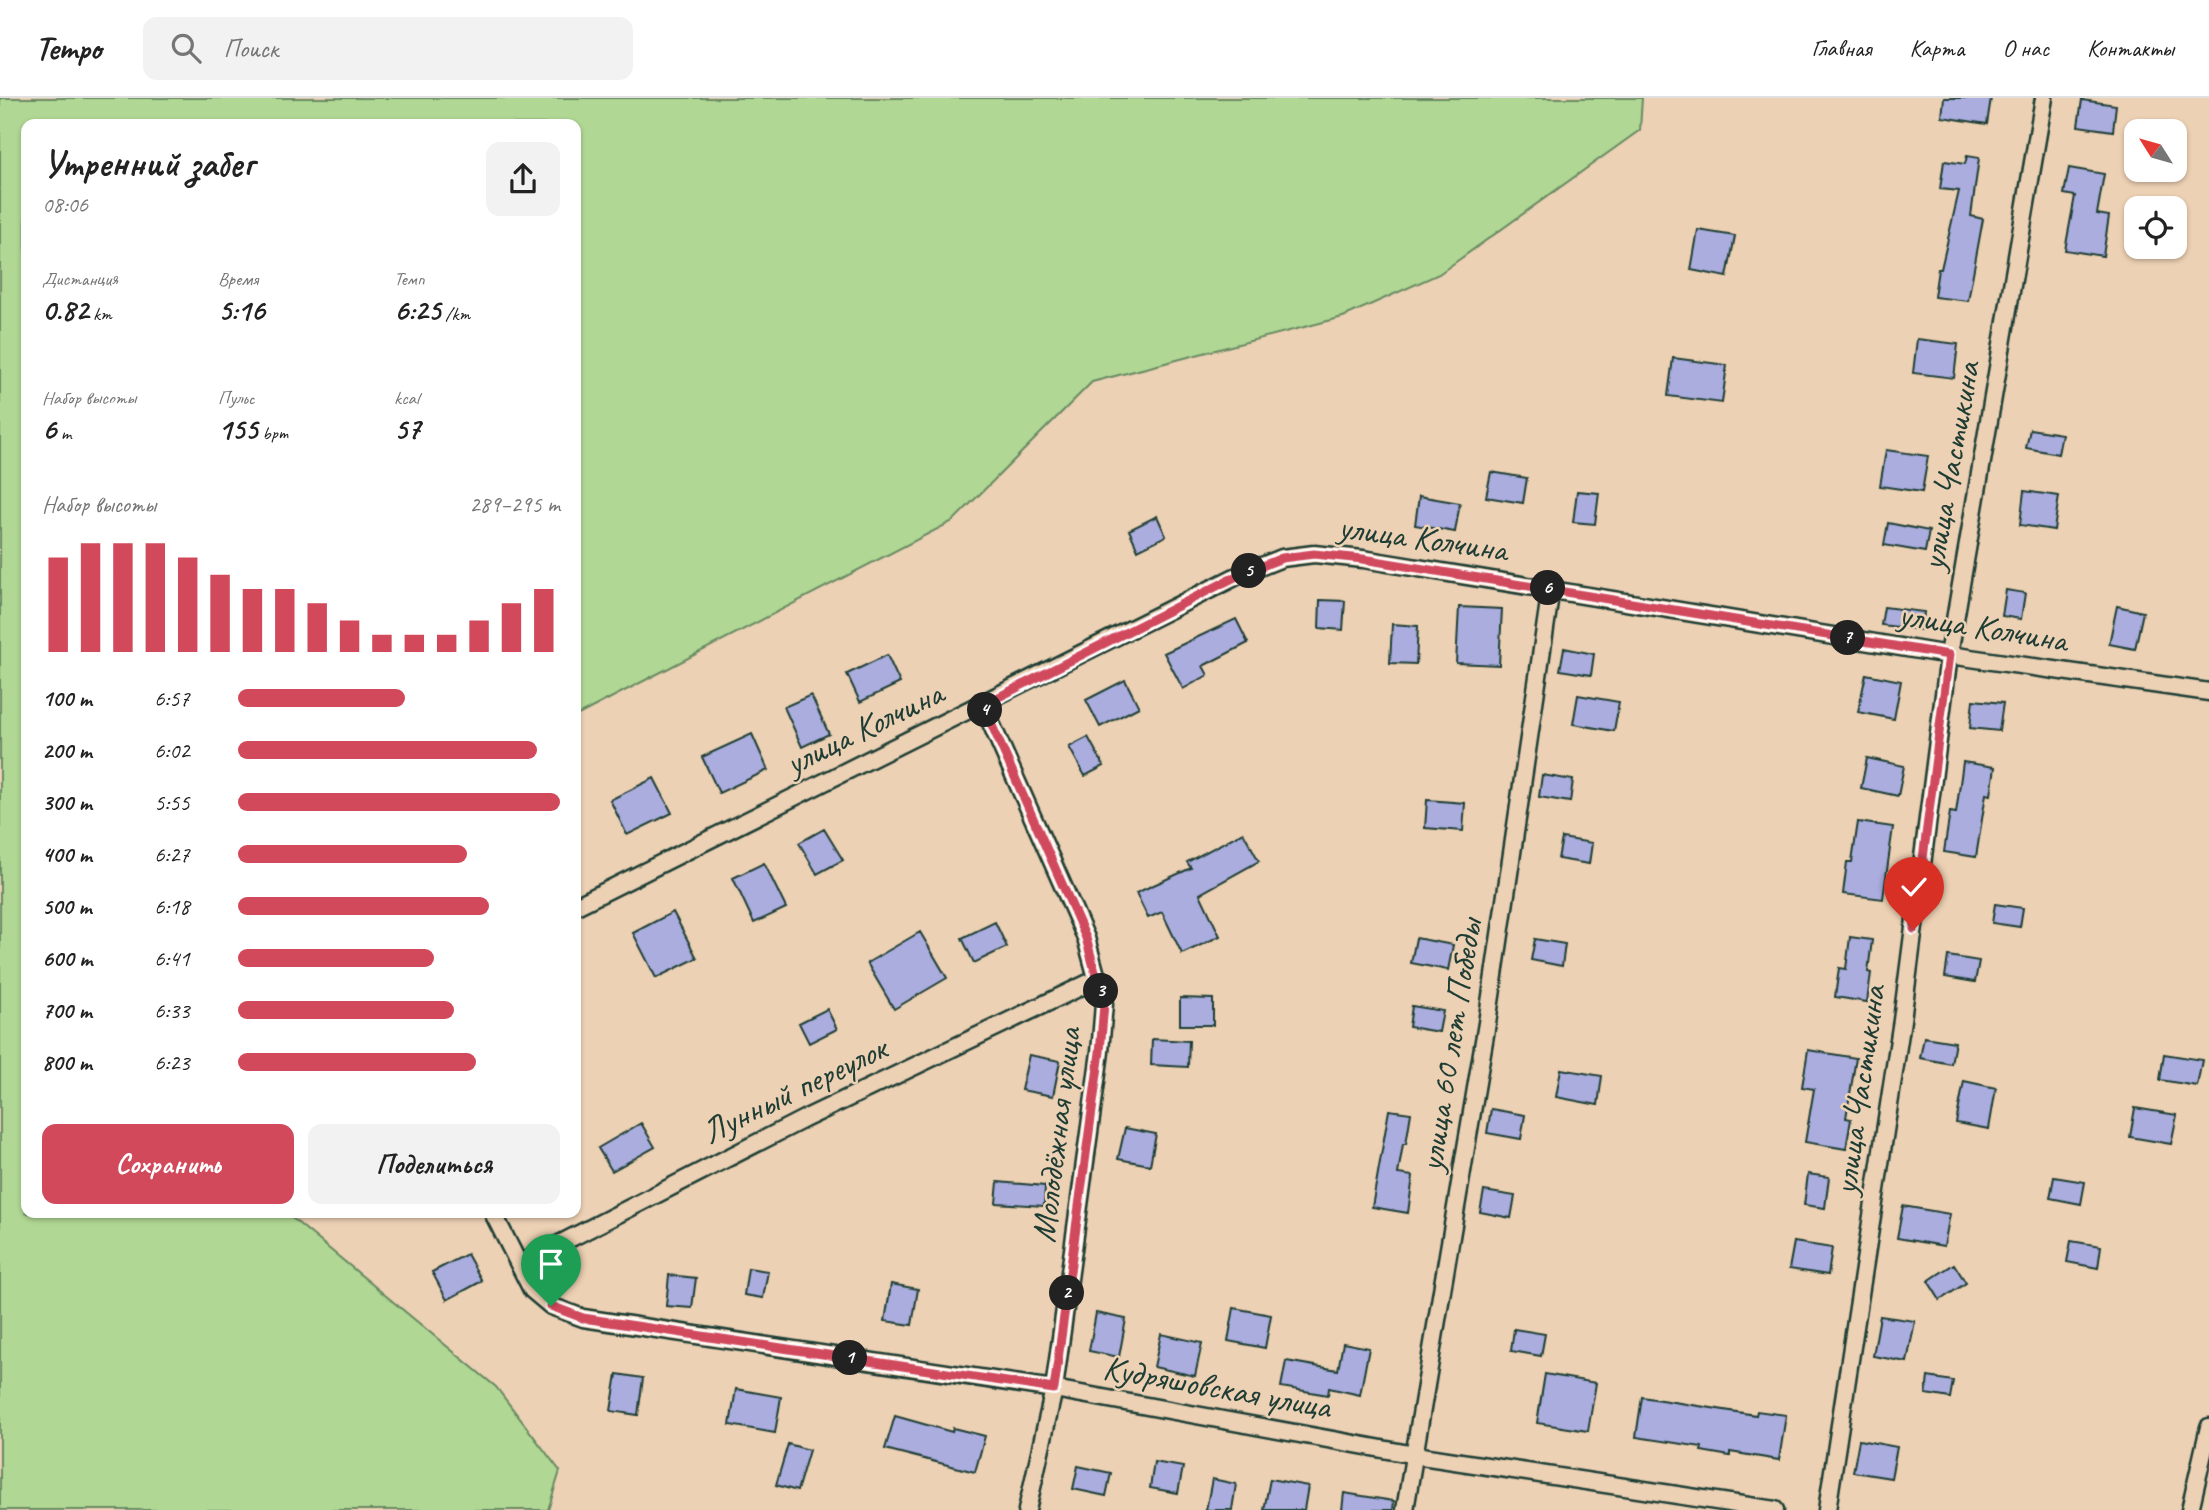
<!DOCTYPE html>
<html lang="ru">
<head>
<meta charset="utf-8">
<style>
  :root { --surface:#fff; --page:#f2f2f2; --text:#222; --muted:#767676; --line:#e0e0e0; --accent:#d1495b }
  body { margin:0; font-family:Caveat,sans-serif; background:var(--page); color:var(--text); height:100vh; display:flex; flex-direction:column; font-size:26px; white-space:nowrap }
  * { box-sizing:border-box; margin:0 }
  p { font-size:23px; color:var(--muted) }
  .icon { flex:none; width:38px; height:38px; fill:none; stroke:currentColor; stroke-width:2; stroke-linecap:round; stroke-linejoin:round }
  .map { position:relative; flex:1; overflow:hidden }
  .details { position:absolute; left:21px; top:21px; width:560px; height:1099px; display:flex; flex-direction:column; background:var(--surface); border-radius:14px; box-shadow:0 2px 5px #0004 }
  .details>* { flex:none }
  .needle { width:46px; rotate:307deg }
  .tools { position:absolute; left:2124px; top:21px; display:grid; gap:14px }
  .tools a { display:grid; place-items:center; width:63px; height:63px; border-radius:14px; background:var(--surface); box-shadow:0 2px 5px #0004; font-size:35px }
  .pin { position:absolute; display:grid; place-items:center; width:60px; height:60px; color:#fff; margin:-72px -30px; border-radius:50% 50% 50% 0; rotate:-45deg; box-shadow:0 0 7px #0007 }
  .pin .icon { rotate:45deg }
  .km { position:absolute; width:35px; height:35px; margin:-18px; border-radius:50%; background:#222; color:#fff; font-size:19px; line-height:35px; text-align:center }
  .round { display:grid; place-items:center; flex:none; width:74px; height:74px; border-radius:14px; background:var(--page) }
  .summary { display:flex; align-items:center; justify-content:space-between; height:119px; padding:0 21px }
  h1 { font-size:38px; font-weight:700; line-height:52px }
  .figures { display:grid; grid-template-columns:repeat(3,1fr); gap:10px; height:119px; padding:7px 21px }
  .figures div { display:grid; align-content:center }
  .figures b { font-size:30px; font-weight:700 }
  .figures small { font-size:19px; font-weight:400 }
  .figures p { font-size:19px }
  .chart { height:196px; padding:14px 21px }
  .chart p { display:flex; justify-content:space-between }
  .chart svg { width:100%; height:126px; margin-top:7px; stroke:var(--accent); stroke-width:6 }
  .action { display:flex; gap:14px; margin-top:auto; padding:14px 21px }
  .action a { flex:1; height:80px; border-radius:14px; background:var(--accent); color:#fff; font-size:28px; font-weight:700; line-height:80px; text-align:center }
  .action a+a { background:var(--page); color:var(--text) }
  ul { padding:0 21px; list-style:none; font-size:23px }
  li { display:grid; grid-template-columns:112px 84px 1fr; align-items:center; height:52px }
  li i { height:18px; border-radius:9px; background:var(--accent) }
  header { display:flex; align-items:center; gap:42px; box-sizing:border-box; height:98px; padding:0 35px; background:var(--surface); border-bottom:2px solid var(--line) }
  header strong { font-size:33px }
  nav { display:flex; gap:38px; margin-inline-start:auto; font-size:24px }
  .search { width:490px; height:63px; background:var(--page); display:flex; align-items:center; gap:18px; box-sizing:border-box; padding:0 24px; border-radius:14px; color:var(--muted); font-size:26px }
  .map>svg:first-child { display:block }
  .green { fill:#b0d793; stroke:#688a64; stroke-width:2 }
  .building { fill:#aaadde; stroke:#1f3d34; stroke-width:2 }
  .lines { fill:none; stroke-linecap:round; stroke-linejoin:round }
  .minor-casing { stroke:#1f3d34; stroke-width:21 }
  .minor { stroke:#edd1b4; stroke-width:16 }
  .route-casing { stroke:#fff; stroke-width:14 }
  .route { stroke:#d1495b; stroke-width:9 }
  .labels { text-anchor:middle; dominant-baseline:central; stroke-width:5; stroke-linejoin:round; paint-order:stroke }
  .street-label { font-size:35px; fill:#1f3d34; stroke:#edd1b4 }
</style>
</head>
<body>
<header>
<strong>Tempo</strong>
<div class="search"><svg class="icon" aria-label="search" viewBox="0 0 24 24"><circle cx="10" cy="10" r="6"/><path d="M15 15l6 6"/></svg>Поиск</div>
<nav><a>Главная</a><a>Карта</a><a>О нас</a><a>Контакты</a></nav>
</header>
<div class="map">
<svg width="2209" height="1412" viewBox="0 0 2209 1412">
  <rect width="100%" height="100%" fill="#edd1b4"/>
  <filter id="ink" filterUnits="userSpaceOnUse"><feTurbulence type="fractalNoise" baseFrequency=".0143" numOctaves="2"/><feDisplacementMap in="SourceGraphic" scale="14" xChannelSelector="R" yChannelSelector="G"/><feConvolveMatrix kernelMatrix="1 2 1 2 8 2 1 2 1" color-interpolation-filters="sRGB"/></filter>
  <g filter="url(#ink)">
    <!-- green -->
    <path class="green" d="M0,0H1642L1640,32L1439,176L1343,219L1092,284L953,423L576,618V26H26V1115H286L496,1289L560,1373L548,1412H0Z"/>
    <!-- building -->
    <path class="building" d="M1944,0H1991L1987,26L1942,19Z
      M2082,2L2116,7L2113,33L2078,28Z
      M1967,58L1979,60L1971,118L1983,121L1968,203L1934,199L1938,171H1941L1959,93L1940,91L1944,63L1965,66Z
      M2069,70L2104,76L2097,116L2109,118L2103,158L2065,152L2075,98L2064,96Z
      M1698,132L1735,138L1727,179L1691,172Z
      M1917,241L1958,246L1954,280L1913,275Z
      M1673,260L1727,267L1722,305L1668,298Z
      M2030,331L2062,336L2058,356L2026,350Z
      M1886,352L1928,358L1922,394L1880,388Z
      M1491,374L1527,380L1523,405L1486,399Z
      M1577,393L1599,395L1595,426L1573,424Z
      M2024,393L2059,398L2054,432L2020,427Z
      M1419,398L1460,405L1455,434L1415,427Z
      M1157,418L1166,438L1138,452L1129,432Z
      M1888,425L1929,433L1925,454L1884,447Z
      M2006,492L2025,495L2021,521L2002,518Z
      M1320,502L1345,503L1343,532L1319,530Z
      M2117,508L2143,514L2135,551L2109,546Z
      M1459,509L1502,511L1499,567L1456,565Z
      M1884,509L1924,514L1922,532L1881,527Z
      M1236,521L1248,545L1203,568L1208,577L1183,591L1164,555Z
      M1392,526L1418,528L1416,566L1390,565Z
      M1564,550L1594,556L1591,577L1560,572Z
      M887,557L900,585L860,604L847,576Z
      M1866,576L1901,583L1894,621L1858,614Z
      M1125,582L1139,609L1100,629L1086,602Z
      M811,597L829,636L802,649L784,609Z
      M1578,597L1619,604L1614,633L1573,626Z
      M1973,602L2003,605L1999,633L1970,630Z
      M752,636L768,672L719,695L702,659Z
      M1088,639L1104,668L1085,678L1069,649Z
      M1867,660L1904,668L1898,698L1861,690Z
      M1963,664L1995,669L1991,697L1986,696L1976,759L1944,754L1950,714L1956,715Z
      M1542,677L1573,682L1570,704L1539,699Z
      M654,680L672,715L627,737L610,702Z
      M1427,702L1465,705L1463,733L1425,730Z
      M1858,724L1893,729L1883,801L1843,796L1847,764H1852Z
      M824,731L843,762L817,776L799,745Z
      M1243,734L1259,763L1200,796L1220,838L1182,856L1162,814L1148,820L1136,795L1191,770L1187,764Z
      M1562,740L1592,745L1589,766L1558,761Z
      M764,765L786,810L754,825L733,780Z
      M1995,806L2023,810L2020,829L1992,825Z
      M673,814L697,860L656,880L633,835Z
      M995,824L1007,849L974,865L962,840Z
      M920,834L947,880L894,911L867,865Z
      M1850,839L1872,842L1868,874L1871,875L1867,904L1835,899L1839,870L1846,871Z
      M1416,840L1453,847L1448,872L1411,865Z
      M1535,841L1565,846L1562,868L1531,862Z
      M1948,858L1979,863L1975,884L1945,879Z
      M1180,900L1213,901V927H1180Z
      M1412,908L1443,913L1439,934L1409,929Z
      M827,911L837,931L809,945L799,925Z
      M1924,939L1955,944L1951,966L1920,960Z
      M1152,941L1189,943L1188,969L1151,967Z
      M1808,952L1856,960L1846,1020L1851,1021L1846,1051L1805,1044L1814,991L1802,989Z
      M2164,956L2202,962L2197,988L2160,982Z
      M1029,957L1060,963L1053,998L1021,992Z
      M1561,971L1602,978L1598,1007L1556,999Z
      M1964,983L1996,990L1989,1031L1956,1025Z
      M2135,1010L2177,1017L2171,1046L2130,1039Z
      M1491,1011L1525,1017L1521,1041L1487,1035Z
      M1389,1012L1411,1015L1406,1046H1403L1398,1076L1413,1078L1408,1115L1372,1109Z
      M641,1025L655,1049L612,1073L598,1050Z
      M1125,1030L1156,1036L1150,1067L1118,1061Z
      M1808,1076L1829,1079L1825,1110L1804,1107Z
      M2054,1079L2085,1084L2081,1106L2050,1100Z
      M998,1084L1045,1088L1044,1108L996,1105Z
      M1484,1093L1515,1098L1511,1120L1480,1114Z
      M1903,1108L1950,1116L1944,1148L1897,1140Z
      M2071,1143L2101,1148L2098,1170L2067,1164Z
      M1794,1144L1832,1150L1828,1177L1789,1171Z
      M467,1156L482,1183L447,1202L432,1174Z
      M1954,1166L1966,1185L1940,1202L1928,1183Z
      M748,1170L768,1173L763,1200L744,1197Z
      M669,1177L696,1180L692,1210L666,1208Z
      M891,1186L918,1191L912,1227L885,1223Z
      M1234,1210L1271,1217L1265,1250L1228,1243Z
      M1096,1215L1126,1221L1119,1259L1089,1253Z
      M1880,1218L1915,1223L1907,1264L1873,1258Z
      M1514,1231L1545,1236L1541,1258L1511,1253Z
      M1161,1236L1202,1245L1195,1278L1154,1269Z
      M1343,1245L1369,1250L1360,1297L1329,1290L1328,1297L1281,1289L1286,1263L1338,1272Z
      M617,1276L643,1280L638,1317L611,1313Z
      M1545,1276L1596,1285L1588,1333L1537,1325Z
      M1928,1279L1953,1283L1950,1300L1926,1296Z
      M736,1291L781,1299L775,1335L730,1327Z
      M1642,1299L1756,1317L1757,1313L1786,1317L1779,1362L1730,1354V1358L1701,1353L1702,1349L1636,1339Z
      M895,1318L952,1334L953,1330L985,1338L975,1374L885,1351Z
      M1859,1342L1897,1349L1891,1380L1853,1374Z
      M788,1346L809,1352L797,1393L776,1387Z
      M1154,1364L1183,1369L1178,1395L1150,1390Z
      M1078,1368L1111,1375L1106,1398L1073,1391Z
      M1212,1381L1236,1386L1232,1412H1206Z
      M1270,1381L1308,1388L1304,1412H1264Z
      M1344,1395L1394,1403L1393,1412H1342Z"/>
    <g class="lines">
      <!-- minor casing -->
      <g class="minor-casing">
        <path id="minor" d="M983,607L1086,840L1104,906L1100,954L1054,1291L1027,1412
          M576,808L1237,478L1282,460L1314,456L1363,461L1949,557L2209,594
          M493,1115L532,1192L551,1208L583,1220L1054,1291L1415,1357L1775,1412
          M520,1166L804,1021L1099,880
          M1405,1412L1487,925L1551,490
          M1827,1412L1902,922L1949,557L2044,0
          M2190,1412L2209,1329"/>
      </g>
      <!-- minor -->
      <use href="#minor" class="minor"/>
    </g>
  </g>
  <g class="lines" filter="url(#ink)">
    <!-- route casing -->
    <g class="route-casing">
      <path id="route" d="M551,1208L583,1220L1054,1291L1100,954L1104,906L1086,840L983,607L1237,478L1282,460L1314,456L1363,461L1949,557L1914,831"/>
    </g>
    <!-- route -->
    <use href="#route" class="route"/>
  </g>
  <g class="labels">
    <!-- street labels -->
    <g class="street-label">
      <text transform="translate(1950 368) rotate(-80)">улица Частикина</text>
      <text transform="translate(1423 440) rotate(8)">улица Колчина</text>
      <text transform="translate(1983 529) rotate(9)">улица Колчина</text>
      <text transform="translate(864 630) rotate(-26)">улица Колчина</text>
      <text transform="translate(1450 947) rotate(-81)">улица 60 лет Победы</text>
      <text transform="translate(794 992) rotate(-26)">Лунный переулок</text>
      <text transform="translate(1859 992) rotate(-82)">улица Частикина</text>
      <text transform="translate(1056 1037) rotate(-83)">Молодёжная улица</text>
      <text transform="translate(1217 1289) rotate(10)">Кудряшовская улица</text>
    </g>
  </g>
</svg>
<div class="tools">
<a><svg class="needle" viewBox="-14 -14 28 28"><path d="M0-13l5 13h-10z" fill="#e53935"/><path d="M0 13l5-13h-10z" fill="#767676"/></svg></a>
<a><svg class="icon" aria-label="locate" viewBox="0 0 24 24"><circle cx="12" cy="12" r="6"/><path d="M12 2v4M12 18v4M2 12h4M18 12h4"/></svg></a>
</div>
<div class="pin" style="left:551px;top:1208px;background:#1e9e55"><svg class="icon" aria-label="arrive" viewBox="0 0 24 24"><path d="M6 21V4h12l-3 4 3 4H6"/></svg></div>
<div class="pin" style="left:1914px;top:831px;background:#d93025"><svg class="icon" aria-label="check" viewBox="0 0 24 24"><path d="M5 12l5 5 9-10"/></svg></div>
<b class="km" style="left:850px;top:1260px">1</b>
<b class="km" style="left:1067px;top:1195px">2</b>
<b class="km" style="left:1101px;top:893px">3</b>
<b class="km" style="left:985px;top:612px">4</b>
<b class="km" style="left:1249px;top:473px">5</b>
<b class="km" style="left:1548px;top:490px">6</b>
<b class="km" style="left:1848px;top:540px">7</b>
<section class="details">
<div class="summary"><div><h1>Утренний забег</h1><p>08:06</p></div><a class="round"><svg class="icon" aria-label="share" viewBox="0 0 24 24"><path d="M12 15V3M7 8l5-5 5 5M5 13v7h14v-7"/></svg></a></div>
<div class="figures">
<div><p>Дистанция</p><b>0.82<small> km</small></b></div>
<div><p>Время</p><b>5:16</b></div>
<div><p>Темп</p><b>6:25<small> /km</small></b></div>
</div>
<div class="figures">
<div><p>Набор высоты</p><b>6<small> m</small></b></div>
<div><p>Пульс</p><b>155<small> bpm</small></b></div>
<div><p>kcal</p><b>57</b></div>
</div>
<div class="chart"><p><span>Набор высоты</span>289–295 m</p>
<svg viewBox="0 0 160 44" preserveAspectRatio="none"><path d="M5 44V11M15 44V6M25 44V6M35 44V6M45 44V11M55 44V17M65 44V22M75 44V22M85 44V27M95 44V33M105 44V38M115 44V38M125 44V38M135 44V33M145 44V27M155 44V22"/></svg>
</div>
<ul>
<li><b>100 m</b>6:57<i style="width:52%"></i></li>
<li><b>200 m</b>6:02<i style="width:93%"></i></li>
<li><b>300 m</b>5:55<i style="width:100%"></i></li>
<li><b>400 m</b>6:27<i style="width:71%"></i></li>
<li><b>500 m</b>6:18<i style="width:78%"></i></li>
<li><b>600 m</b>6:41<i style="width:61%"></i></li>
<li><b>700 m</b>6:33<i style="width:67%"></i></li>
<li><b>800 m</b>6:23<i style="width:74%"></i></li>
</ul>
<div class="action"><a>Сохранить</a><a>Поделиться</a></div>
</section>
</div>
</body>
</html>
